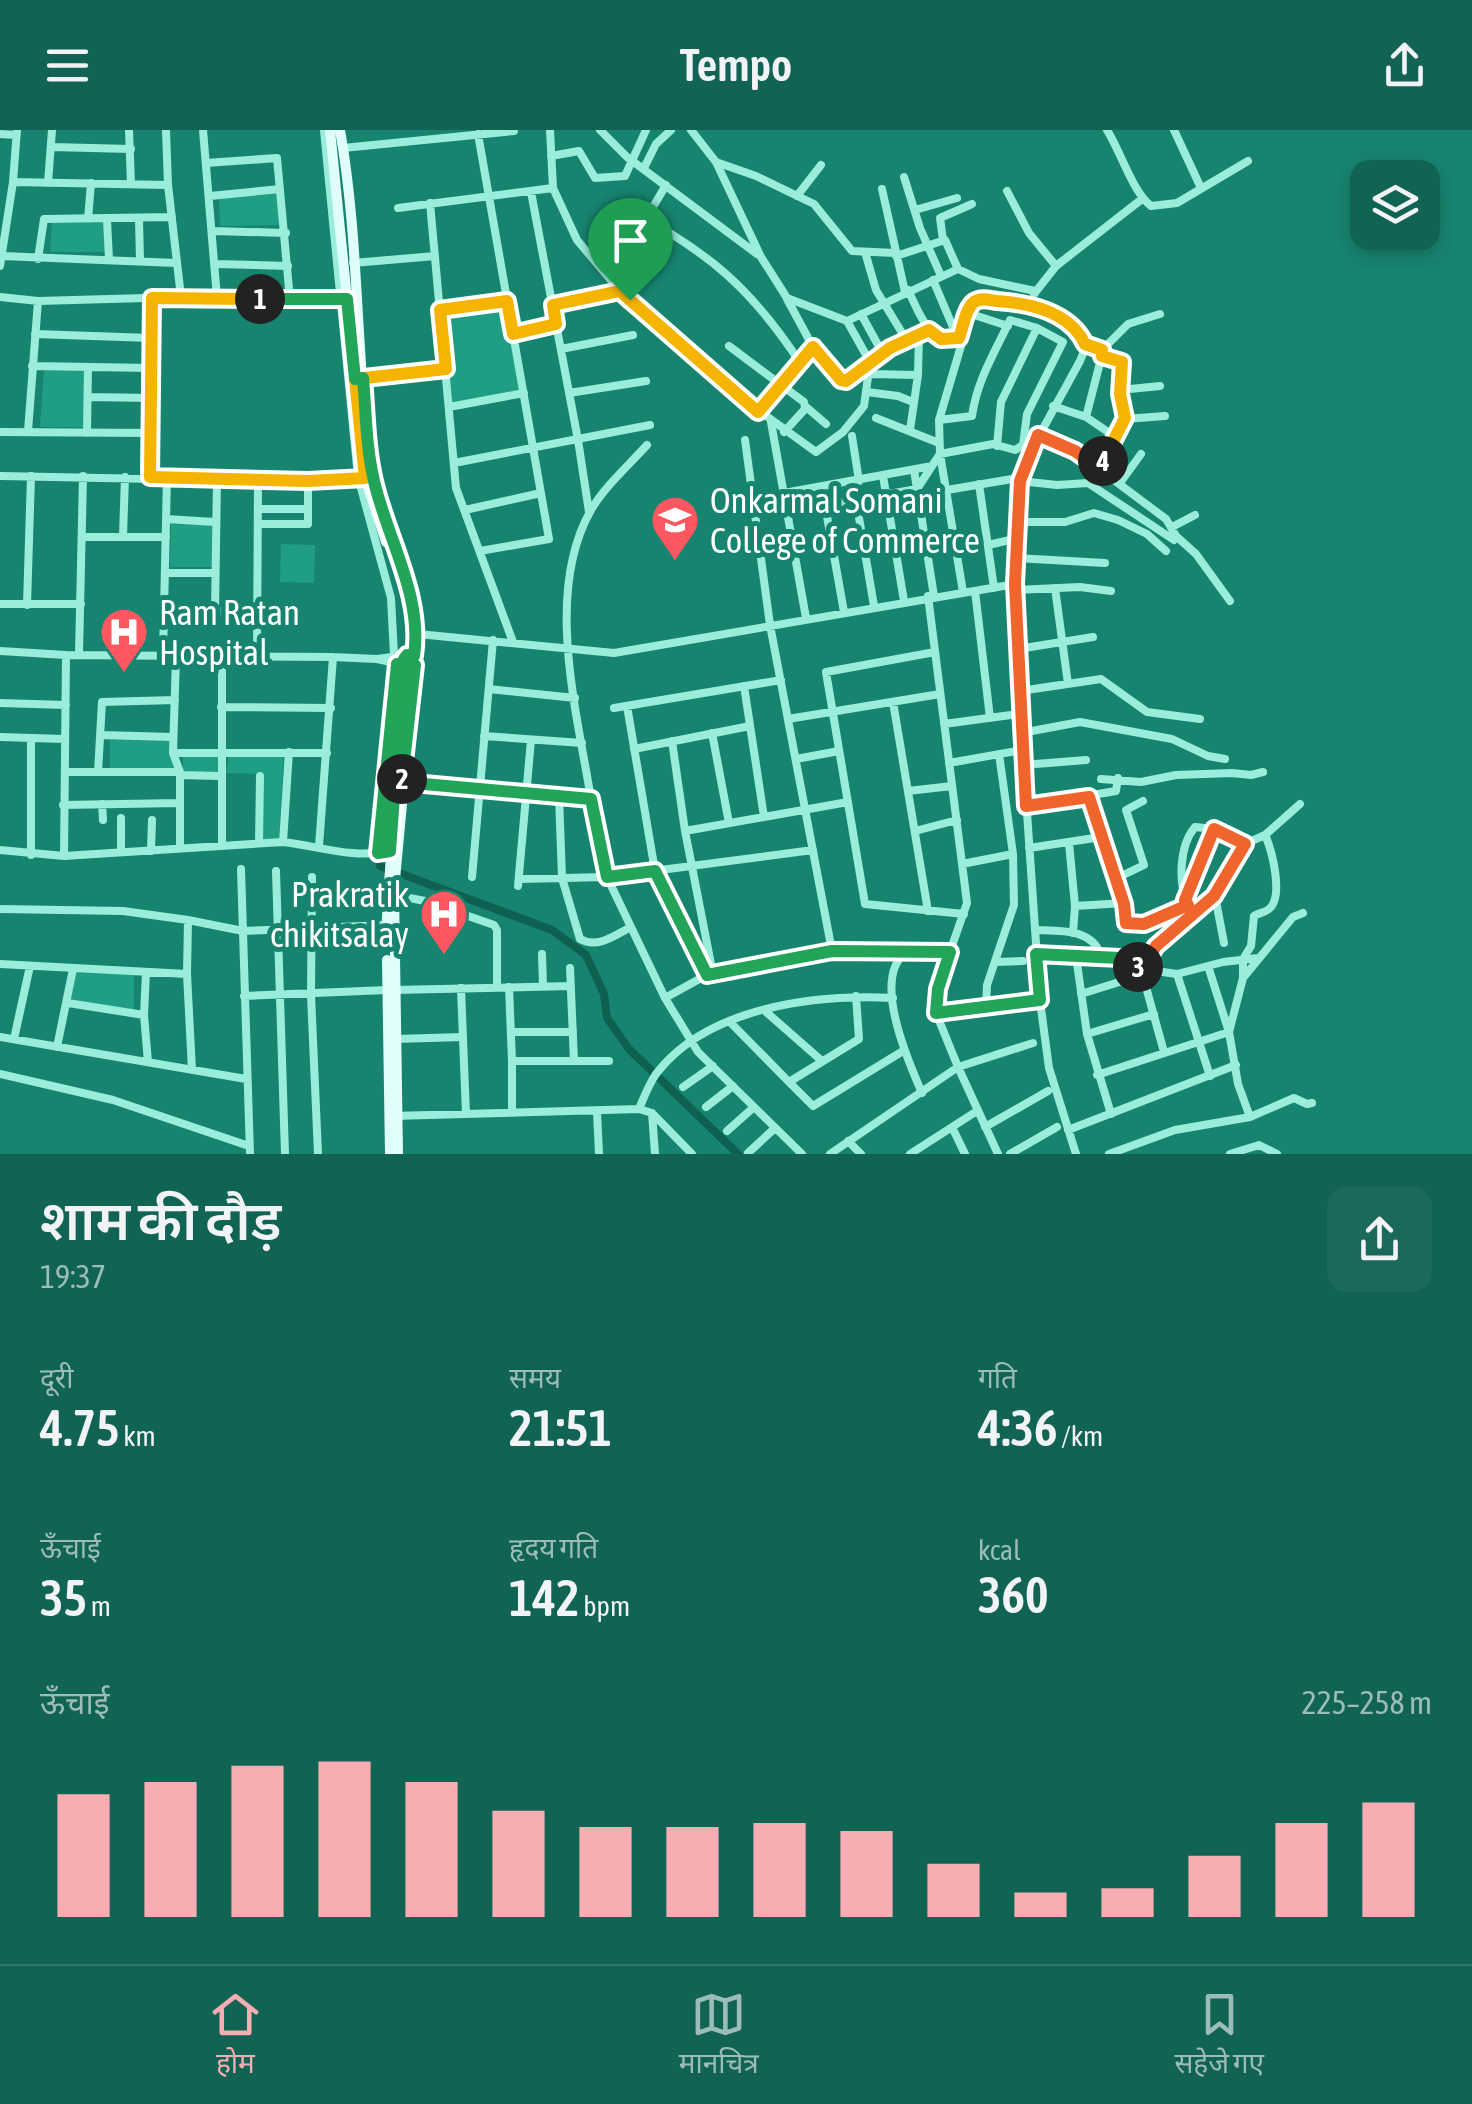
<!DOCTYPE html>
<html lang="hi">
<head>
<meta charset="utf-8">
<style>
  :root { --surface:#116353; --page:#1a695a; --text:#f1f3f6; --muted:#9cbcb8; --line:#30776a; --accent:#f7adb2 }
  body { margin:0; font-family:"Asap Condensed","Noto Sans Devanagari",sans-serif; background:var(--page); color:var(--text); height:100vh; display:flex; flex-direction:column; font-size:38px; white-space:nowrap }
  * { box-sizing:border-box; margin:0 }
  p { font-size:32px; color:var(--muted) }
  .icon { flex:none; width:55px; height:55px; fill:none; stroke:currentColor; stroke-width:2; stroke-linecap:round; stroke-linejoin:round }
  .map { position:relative; height:1024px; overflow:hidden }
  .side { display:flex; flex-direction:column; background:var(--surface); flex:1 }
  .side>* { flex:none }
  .buttons { position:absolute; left:1350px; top:30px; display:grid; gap:20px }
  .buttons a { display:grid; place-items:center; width:90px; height:90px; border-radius:20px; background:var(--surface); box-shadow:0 5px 15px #0003; font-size:50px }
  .pin { position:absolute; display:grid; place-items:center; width:85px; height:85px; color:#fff; margin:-102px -42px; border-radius:50% 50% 50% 0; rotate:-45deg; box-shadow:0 0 10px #0007 }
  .pin .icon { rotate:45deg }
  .km { position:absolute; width:50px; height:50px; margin:-25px; border-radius:50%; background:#222; color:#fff; font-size:28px; line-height:50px; text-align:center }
  .round { display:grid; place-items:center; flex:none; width:105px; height:105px; border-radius:20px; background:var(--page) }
  .headline { display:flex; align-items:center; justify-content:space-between; height:170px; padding:0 40px }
  h1 { font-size:55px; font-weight:600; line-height:75px }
  .metrics { display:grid; grid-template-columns:repeat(3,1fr); gap:15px; height:170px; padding:10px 40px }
  .metrics div { display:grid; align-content:center }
  .metrics b { font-size:50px; font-weight:600 }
  .metrics small { font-size:28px; font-weight:400 }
  .metrics p { font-size:28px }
  .chart { height:280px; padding:20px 40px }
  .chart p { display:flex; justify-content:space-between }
  .chart svg { width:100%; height:180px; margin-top:10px; stroke:var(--accent); stroke-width:6 }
  header { display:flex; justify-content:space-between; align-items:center; height:130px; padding:0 40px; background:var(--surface); font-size:45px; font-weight:600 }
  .tabs { display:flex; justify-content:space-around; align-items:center; height:140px; border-top:2px solid var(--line); background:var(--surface); font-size:28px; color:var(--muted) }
  .tabs a { display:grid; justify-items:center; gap:5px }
  .tabs .selected { color:var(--accent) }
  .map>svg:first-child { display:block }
  .green { fill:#1f9e83 }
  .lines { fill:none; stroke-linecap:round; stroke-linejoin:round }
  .canal { stroke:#0e6152; stroke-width:8 }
  .minor { stroke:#9beddb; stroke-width:8 }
  .major { stroke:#e1fffa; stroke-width:10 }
  .split-1-casing { stroke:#fff; stroke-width:20 }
  .split-2-casing { stroke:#fff; stroke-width:20 }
  .split-3-casing { stroke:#fff; stroke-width:20 }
  .split-4-casing { stroke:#fff; stroke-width:20 }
  .split-5-casing { stroke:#fff; stroke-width:20 }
  .split-1 { stroke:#f5b400; stroke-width:12 }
  .split-2 { stroke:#22a559; stroke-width:12 }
  .split-3 { stroke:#22a559; stroke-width:12 }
  .split-4 { stroke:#f0652b; stroke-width:12 }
  .split-5 { stroke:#f5b400; stroke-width:12 }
  .labels { text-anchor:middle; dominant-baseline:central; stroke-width:10; stroke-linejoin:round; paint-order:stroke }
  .poi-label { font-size:35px; fill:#fff; stroke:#17846f; text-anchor:start }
</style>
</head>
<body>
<header><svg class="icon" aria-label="menu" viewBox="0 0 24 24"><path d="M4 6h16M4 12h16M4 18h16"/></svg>Tempo<svg class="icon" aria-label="share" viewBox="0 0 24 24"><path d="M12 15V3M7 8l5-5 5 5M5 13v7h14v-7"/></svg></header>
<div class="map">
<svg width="1472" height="1024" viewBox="0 0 1472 1024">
  <rect width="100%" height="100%" fill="#17846f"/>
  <!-- green -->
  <path class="green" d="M284,63L287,95L220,96L219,66Z
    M52,90L108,92V122H50Z
    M507,171L524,263L449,277L440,180Z
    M44,239H90L89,297H40Z
    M171,394L216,395L215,437H170Z
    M281,414L315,415L314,453L280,452Z
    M110,604L176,605L175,639L110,638Z
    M223,624L220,643L183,642V625Z
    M229,625L284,626L279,710H262L263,644L226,643Z
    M69,838L134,845V880L65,868Z"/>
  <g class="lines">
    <!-- canal -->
    <path class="canal" d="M380,736L552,800L586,825L604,864L607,888L629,919L738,1024"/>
    <!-- minor -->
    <path class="minor" d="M129,0L131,54
      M166,0L168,55L181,167
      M203,0L217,168
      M324,0L358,347L391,468L394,525
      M550,0L553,58
      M600,0L627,27L757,124
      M1107,0C1121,22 1132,61 1151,76L1177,73L1248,31
      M1174,0L1201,58
      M0,4L16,5
      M478,4L549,409L480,421
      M51,17L131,19
      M343,18L514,1
      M551,26L579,21L595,48L625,46L646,0
      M716,32L756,46L814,74L852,121L895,123
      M206,33L277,28L290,170
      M644,38L656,14L671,0
      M904,47L920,98L941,146
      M13,52L168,55
      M48,53L52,0
      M882,59L905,162
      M1007,61L1029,103L1056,136
      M531,62L578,310L589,382
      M210,66L280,59
      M797,66L821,35
      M430,73L456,358L513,512
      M398,78L553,58L577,110L620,161L725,256L816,322L843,302L864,276L870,232L847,191L787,168L761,127L716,32L691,0
      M629,80C708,121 752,159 801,234
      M915,80L957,68
      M88,89L91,53
      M139,89L140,130
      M107,90L109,129
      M213,101L286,103
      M943,110L940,88L972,74
      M631,114L666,55
      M865,122L876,160L907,211
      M2,126L176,133
      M896,126L945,110L958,139
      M38,129L44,89L172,87
      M353,133L435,126
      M216,134L288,136
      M0,136L13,52L17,0
      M933,150L961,216L939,290L940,324L963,462
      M908,160C920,184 927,213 959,208L974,172L981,169L1031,173L1054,185L1082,208L1084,221L1080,231L1028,326L1020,351L1015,454L1022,610L1040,871L1049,938L1076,1024
      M1034,164L1056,136L1142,69
      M0,167L38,171L181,167L345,169
      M787,169L813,217L844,251L852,249L890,218L929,200
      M553,175L620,161
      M440,180L507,171
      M968,183L1008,196
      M861,184L883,224
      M847,191L958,139L979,149L1035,161
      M35,204L151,208
      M513,204L556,194
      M1085,214L1102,220L1128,194L1160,184
      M729,216L804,272L805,279L784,302
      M561,219L633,205
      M32,236L151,238
      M869,244L918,245
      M360,249L446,239
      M1120,260L1160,256
      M867,262L898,266L913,272
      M569,263L646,251
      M88,267L151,268
      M805,276L826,294
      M1053,276L1086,287L1117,308
      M449,277L524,263
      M759,282L813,217
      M1086,287L1102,225
      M876,288L939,313
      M1125,289L1165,286
      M771,292L806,488
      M910,300L918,245L919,205
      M28,301L38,171
      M0,302L151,303
      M87,303L88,237
      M1038,305L1075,321L1166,389L1176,406L1196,424L1230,471
      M852,306L859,351
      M745,310L770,495L832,821L712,842L665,868L607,747L813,720
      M997,316L1001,272L1037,198
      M454,333L650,295
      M1099,338L1118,308L1125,289L1119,264L1122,232L1101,225
      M914,340L934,466
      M0,346L258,351L359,347
      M883,346L904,471
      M150,347L152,168
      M1020,351L1057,355L1088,353L1174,410L1176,406
      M1120,353L1141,324
      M979,354L994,458
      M947,360L1012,349
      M784,363L932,336L940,324L993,314L1015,320L1023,315L1027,284L1063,212L1037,198L1010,190C995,222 977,250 972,286L939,290
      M856,370L874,476
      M825,375L844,482
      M259,379H308
      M465,380L541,363
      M787,382L917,359L932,336
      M166,389L215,392
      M1018,392H1065L1094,383L1118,390L1147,404L1166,421
      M259,394H308V351
      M1172,397L1195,385
      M123,406L125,347
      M82,407H166
      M988,415L1010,410
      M1016,428L1105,433
      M165,443H214
      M1055,458L1068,554
      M1015,460L1080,457L1111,461
      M975,461L990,588
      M928,466L967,773L937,859L936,883
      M0,474H81
      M27,475L31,346
      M215,483L217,349
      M164,484L258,480
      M418,504L614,523L1015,454
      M1018,519L1093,507
      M0,521L66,525L333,527L377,529L405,535
      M935,522L826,542L865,774L964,784
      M79,524L83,346
      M163,526L167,347
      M176,527L173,623L180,642V718
      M257,527L258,351
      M222,528V715
      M377,529L407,525
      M489,559L575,568
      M1020,561L1101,549L1147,582L1200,589
      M893,572L928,781
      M0,573L66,575
      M627,576L655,741L707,845
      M221,577L331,578
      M614,578L781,550
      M788,589L940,564
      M944,594L1011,585
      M712,603L729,693
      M1021,603L1080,592L1172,609L1208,626L1225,629
      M101,605L173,607
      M484,606L582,613
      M0,607L65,609
      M31,608V725
      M672,611L685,701
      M634,619L750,596
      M173,623H327
      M796,629L839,621
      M949,633L1022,620
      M1023,635L1086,630
      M65,642H180
      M98,642L102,572L175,570
      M180,645L220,646
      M1101,649L1141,652L1176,645L1232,643L1251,645L1263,642
      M402,652L591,669C577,582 544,462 591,380C605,356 628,336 647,315
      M908,661L952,656
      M559,666L562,748L580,809C598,819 615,805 631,797
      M1089,667L1124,773L1126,793L1144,794L1188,775C1178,753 1179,716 1195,697L1214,699L1245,714
      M102,674L103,690
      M63,675L179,673
      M1026,676L1116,661L1118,648
      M764,687L848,672
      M915,701L957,690
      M1265,705L1300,674
      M283,712L289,622
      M259,713L260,646
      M1069,713L1075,776L1073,803
      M319,716L333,527
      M1029,718L1101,707
      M0,720L64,726L283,712C319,716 353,729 389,721
      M121,720V688
      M151,721L152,690
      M378,723L397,534
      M64,726L66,525
      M962,734L1013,724L999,624
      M241,739L250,1024
      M276,741L285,1024
      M312,747L311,865L318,1024
      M472,747L493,510
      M519,749L607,747L591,669
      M1115,749L1144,735L1126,680L1143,671
      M518,756L531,610
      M394,765L425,771L494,795L497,800V857
      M1215,766L1224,813
      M1186,769L1214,699
      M1075,776L1124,773
      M0,779L123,781L188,790L187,844
      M188,790L243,801L386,795
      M1035,800C1060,801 1091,798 1101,825
      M832,821L950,822
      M907,822C870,846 909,933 922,963
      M542,824L543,856
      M1036,825L1120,827L1141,839L1177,844L1223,832L1258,828
      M1076,826L1087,904L1111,984
      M995,832L1023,831
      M0,834L187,844L192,940
      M570,838L574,931
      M1141,839L1164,922
      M146,842L144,885L148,932
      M1177,844L1210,946
      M707,845L711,834L685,701L764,687L744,556
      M1243,848L1293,787L1303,783
      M509,857L512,931
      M461,858L466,984
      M394,860L571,856
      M1081,864L1132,848L1156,816L1215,766L1245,714L1265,705C1272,720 1284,767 1269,779C1264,783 1258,783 1254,786L1251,816L1243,829V848L1229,902L1097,945
      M244,866L387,860
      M665,868L698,922L802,1024
      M68,873L144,885
      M986,877L987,855L1014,775L1013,724
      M765,881L822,931
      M729,891L789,952L859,909L856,866
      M511,902H573
      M1087,904L1154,884
      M0,907L246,949
      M14,909L30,836
      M395,909L463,907
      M57,917L73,839
      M0,944L113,970L249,1016
      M789,952L813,976L903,921
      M683,957L713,936
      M706,977L733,956
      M639,979C644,967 649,954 656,944C707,877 815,864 893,868
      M597,981L599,1024
      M512,983V931H609
      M652,983L655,1024
      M393,986L639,979L652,983L692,1024
      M1250,987L1294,968L1307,974L1312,973
      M952,997L965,1024
      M985,997L1048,961
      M1068,1000L1236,935
      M727,1001L754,977
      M848,1011L861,1024
      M748,1023L775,998
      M830,1024L958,937L936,883L1040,871
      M910,1024L977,981
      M998,1024L958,937L1033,913
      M1010,1024L1057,997
      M1109,1024L1175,1000L1250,987L1238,954L1229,902L1208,836
      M1230,1024L1259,1015L1277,1024"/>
    <!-- major -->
    <path class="major" d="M330,0L365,348L386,412
      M340,0C360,112 355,229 372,342C382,404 424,462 414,526
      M404 531a6 6 0 1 1 12 0a6 6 0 1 1-12 0Z
      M401,584L405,535
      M386,803L396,645
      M387,830L390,1024
      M398,1024L394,760L415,535"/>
  </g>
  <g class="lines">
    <!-- split-1 casing -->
    <g class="split-1-casing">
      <path id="split-1" d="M260,169L152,168L150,347L308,351L365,348L355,249L446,239L440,180L507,171L513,204L556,194L553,175L620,161L630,170"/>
    </g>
    <!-- split-2 casing -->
    <g class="split-2-casing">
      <path id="split-2" d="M260,169H347L355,249L363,248C366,282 366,318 374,351C387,408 423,466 414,526L407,525L404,529L390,721L378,723L397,534L410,538L415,535L402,649"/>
    </g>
    <!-- split-3 casing -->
    <g class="split-3-casing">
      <path id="split-3" d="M402,649V652L591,669L607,747L655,741L707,845L832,821L950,822L938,859L936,883L1040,870L1036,824L1120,828L1138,837"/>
    </g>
    <!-- split-4 casing -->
    <g class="split-4-casing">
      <path id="split-4" d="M1103,331L1099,338L1075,321L1038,305L1020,351L1015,454L1026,676L1089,667L1124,774L1126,793L1144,794L1188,775L1185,770L1214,699L1245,714L1214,766L1156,816L1141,839L1138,837"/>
    </g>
    <!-- split-5 casing -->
    <g class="split-5-casing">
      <path id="split-5" d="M630,170L758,282L813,217L841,250L846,251L890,218L929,200L941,209L959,208C963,198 965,179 974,172C981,167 990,170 997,171C1029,173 1070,182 1085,214L1102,220V226L1122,232L1120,264L1125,288L1103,331"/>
    </g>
    <!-- split-1 -->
    <use href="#split-1" class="split-1"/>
    <!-- split-2 -->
    <use href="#split-2" class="split-2"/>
    <!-- split-3 -->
    <use href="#split-3" class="split-3"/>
    <!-- split-4 -->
    <use href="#split-4" class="split-4"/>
    <!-- split-5 -->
    <use href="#split-5" class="split-5"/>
  </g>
  <!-- icons -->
  <defs>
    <g id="university-pin" transform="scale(2.5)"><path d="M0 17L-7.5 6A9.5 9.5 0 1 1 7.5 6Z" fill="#ff575f" stroke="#17846f"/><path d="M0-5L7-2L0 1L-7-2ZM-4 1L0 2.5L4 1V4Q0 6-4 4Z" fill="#fff"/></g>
    <g id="hospital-pin" transform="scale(2.5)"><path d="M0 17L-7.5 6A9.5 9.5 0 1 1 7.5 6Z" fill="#ff575f" stroke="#17846f"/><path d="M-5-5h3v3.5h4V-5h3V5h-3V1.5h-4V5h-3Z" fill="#fff"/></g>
  </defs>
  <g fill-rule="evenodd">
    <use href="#university-pin" x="675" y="390"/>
    <use href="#hospital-pin" x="124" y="502"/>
    <use href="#hospital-pin" x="444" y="784"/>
  </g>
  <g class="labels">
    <!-- poi labels -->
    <g class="poi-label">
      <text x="710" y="370">Onkarmal Somani<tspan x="710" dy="40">College of Commerce</tspan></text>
      <text x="159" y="482">Ram Ratan<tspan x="159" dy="40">Hospital</tspan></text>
      <text x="409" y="764" text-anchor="end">Prakratik<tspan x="409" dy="40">chikitsalay</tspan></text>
    </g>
  </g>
</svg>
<div class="buttons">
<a><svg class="icon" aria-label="layers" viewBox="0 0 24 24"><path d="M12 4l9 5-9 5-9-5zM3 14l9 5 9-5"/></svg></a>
</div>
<div class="pin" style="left:630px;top:170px;background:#1e9e55"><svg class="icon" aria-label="arrive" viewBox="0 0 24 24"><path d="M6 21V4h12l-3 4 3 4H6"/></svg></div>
<b class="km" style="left:260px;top:169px">1</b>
<b class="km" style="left:402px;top:649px">2</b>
<b class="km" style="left:1138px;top:837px">3</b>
<b class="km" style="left:1103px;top:331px">4</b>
</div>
<section class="side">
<div class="headline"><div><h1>शाम की दौड़</h1><p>19:37</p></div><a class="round"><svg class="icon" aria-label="share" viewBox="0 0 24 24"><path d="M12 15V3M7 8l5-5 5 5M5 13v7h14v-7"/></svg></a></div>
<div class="metrics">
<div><p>दूरी</p><b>4.75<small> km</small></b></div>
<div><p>समय</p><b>21:51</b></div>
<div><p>गति</p><b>4:36<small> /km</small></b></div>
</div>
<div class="metrics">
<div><p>ऊँचाई</p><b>35<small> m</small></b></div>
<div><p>हृदय गति</p><b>142<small> bpm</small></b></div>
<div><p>kcal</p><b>360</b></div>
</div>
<div class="chart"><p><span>ऊँचाई</span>225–258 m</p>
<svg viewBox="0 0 160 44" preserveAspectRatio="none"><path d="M5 44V14M15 44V11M25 44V7M35 44V6M45 44V11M55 44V18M65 44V22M75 44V22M85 44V21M95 44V23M105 44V31M115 44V38M125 44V37M135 44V29M145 44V21M155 44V16"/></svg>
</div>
</section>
<nav class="tabs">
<a class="selected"><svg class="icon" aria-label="home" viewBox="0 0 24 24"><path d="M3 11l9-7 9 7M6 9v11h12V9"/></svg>होम</a>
<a><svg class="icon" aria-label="map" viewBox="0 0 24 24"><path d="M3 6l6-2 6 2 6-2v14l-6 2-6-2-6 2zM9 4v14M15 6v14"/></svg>मानचित्र</a>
<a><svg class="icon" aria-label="saved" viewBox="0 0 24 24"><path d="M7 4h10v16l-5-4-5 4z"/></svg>सहेजे गए</a>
</nav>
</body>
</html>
